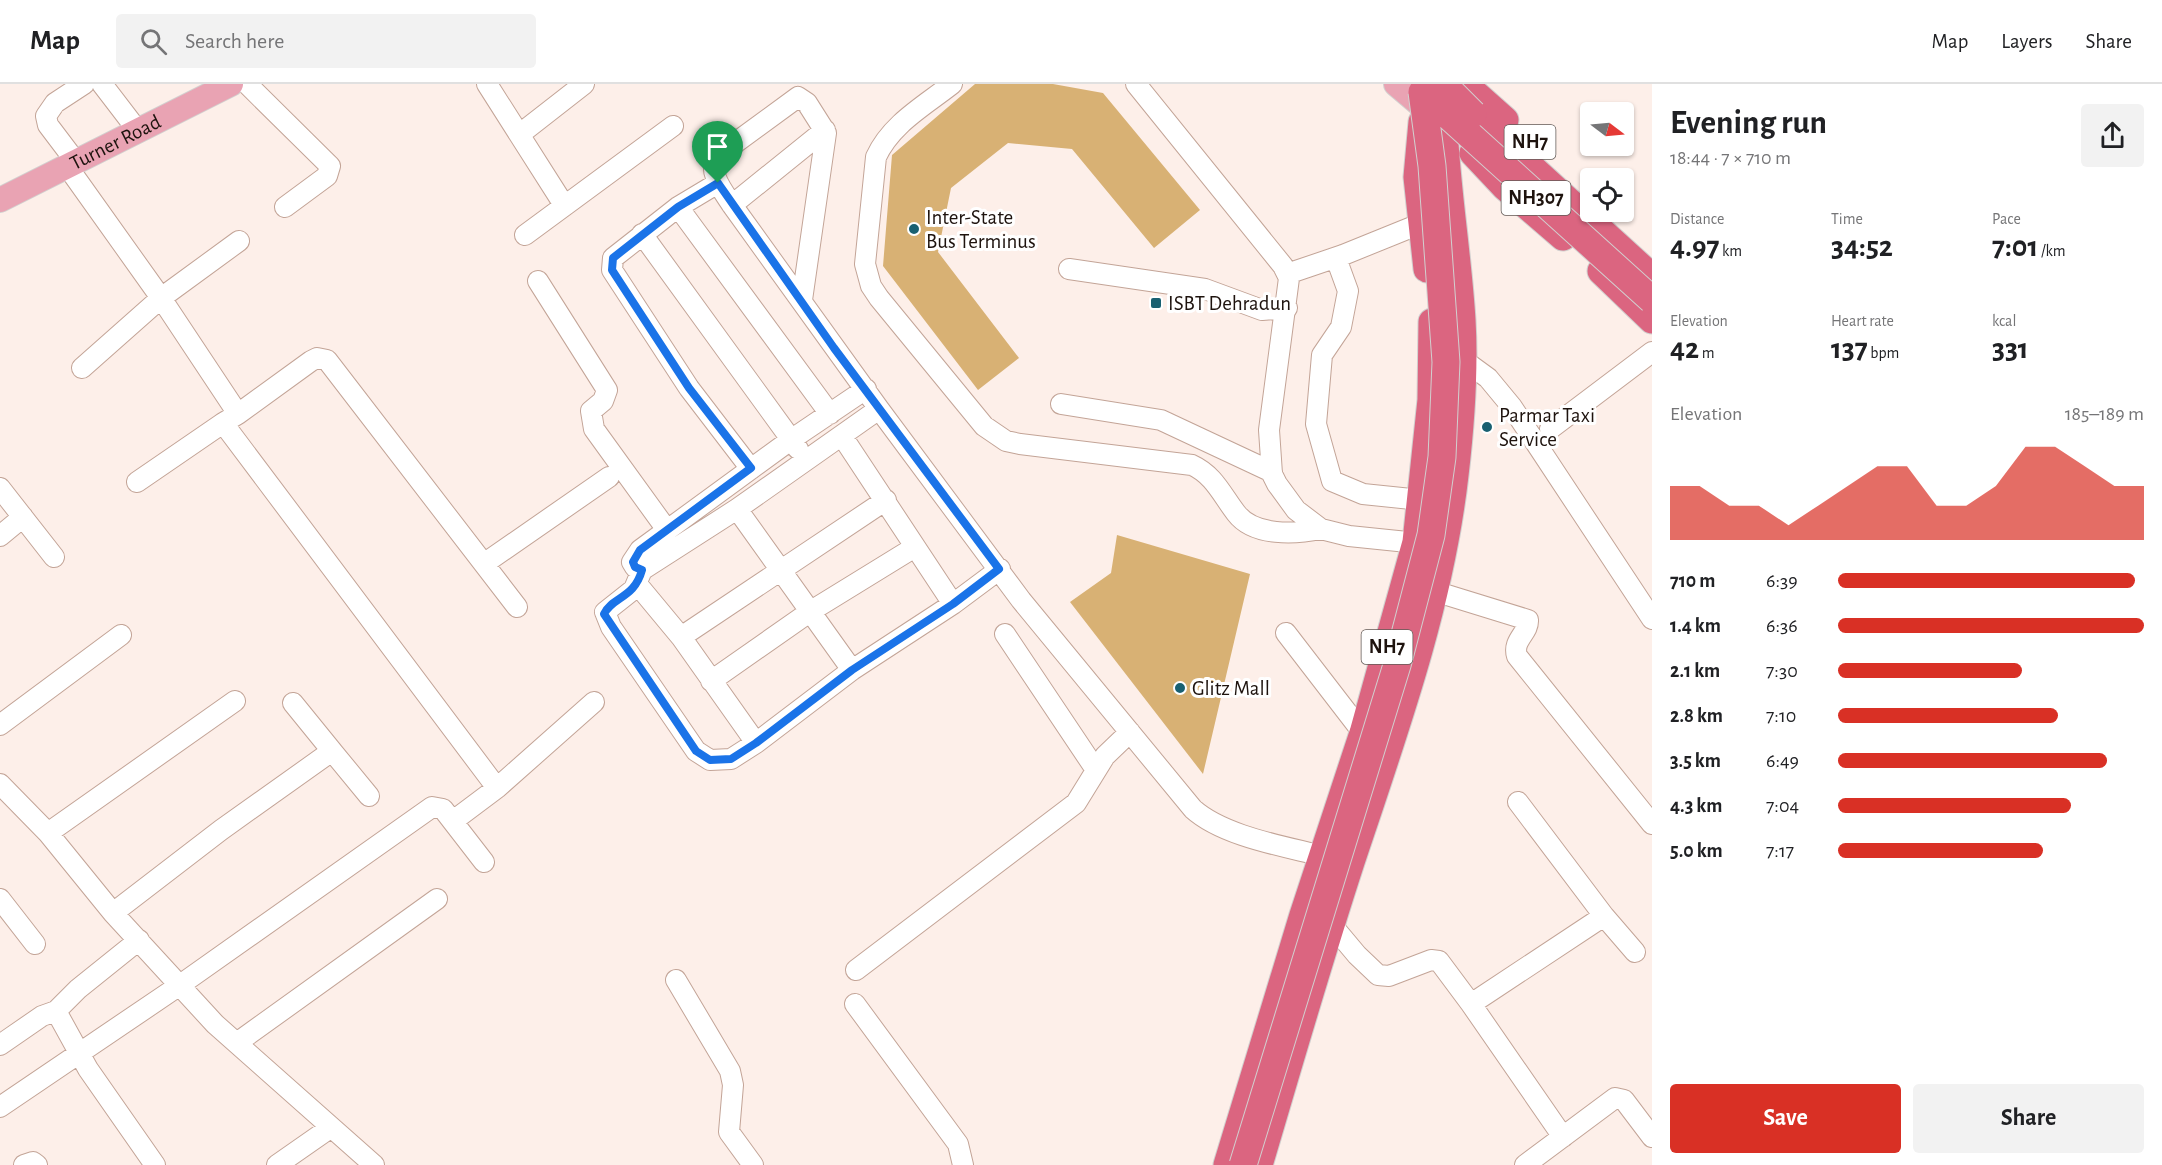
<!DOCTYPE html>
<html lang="en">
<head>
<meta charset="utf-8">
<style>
  :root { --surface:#fff; --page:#f2f2f2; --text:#202124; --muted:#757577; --line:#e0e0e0; --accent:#d93025 }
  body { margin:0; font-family:"Alegreya Sans",sans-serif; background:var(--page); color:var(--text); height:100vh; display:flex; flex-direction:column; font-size:22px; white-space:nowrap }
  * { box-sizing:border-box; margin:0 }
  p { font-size:20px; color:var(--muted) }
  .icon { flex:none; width:33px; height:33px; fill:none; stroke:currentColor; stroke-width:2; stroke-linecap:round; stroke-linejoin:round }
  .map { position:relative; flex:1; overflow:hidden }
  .side { display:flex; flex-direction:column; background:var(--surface); width:510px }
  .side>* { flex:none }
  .needle { width:39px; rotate:106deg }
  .fabs { position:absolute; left:1580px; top:18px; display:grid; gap:12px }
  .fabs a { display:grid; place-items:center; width:54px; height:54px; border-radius:6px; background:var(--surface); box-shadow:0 2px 4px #0004; font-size:30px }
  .pin { position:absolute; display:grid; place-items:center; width:51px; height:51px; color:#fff; margin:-62px -26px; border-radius:50% 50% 50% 0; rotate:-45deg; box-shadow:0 0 6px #0007 }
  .pin .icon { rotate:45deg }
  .round { display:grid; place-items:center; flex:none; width:63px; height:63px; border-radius:6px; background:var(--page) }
  .summary { display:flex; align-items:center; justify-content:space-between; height:102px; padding:0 18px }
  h1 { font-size:33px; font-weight:700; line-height:45px }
  .metrics { display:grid; grid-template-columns:repeat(3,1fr); gap:9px; height:102px; padding:6px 18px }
  .metrics div { display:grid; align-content:center }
  .metrics b { font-size:30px; font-weight:700 }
  .metrics small { font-size:16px; font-weight:400 }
  .metrics p { font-size:16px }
  .chart { height:168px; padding:12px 18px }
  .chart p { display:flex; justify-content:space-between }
  .chart svg { width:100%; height:108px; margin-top:6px; fill:var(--accent); opacity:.7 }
  .action { display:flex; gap:12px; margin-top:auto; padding:12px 18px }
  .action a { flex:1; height:69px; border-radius:6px; background:var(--accent); color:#fff; font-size:24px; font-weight:700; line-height:69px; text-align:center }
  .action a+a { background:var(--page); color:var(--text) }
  ul { padding:0 18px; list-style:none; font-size:20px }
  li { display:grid; grid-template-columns:96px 72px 1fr; align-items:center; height:45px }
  li i { height:15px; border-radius:8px; background:var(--accent) }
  header { display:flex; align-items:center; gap:36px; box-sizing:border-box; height:84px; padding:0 30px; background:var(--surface); border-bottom:2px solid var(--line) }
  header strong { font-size:28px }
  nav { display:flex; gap:33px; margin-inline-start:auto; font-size:21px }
  .search { width:420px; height:54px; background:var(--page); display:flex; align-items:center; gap:15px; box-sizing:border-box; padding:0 21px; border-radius:6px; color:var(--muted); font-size:22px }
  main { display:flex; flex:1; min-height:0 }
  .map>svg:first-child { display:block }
  .building { fill:#d8b174 }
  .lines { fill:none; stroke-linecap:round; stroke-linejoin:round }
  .minor-casing { stroke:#c3a497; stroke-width:22 }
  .major-casing { stroke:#d2d0cf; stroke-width:26 }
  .highway-casing { stroke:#d2d0cf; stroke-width:29 }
  .minor { stroke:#fff; stroke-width:20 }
  .major { stroke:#e9a3b3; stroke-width:24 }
  .highway { stroke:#db6580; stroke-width:27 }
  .highway-bridge-casing { stroke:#d2d0cf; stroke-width:29; stroke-linecap:butt }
  .highway-bridge { stroke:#db6580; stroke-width:27 }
  .route-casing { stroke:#fff; stroke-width:12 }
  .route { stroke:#1a73e8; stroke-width:8 }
  .poi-dot { fill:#196071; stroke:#fff; stroke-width:2 }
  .labels { text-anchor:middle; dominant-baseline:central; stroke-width:6; stroke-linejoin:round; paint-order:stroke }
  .shield { fill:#fff; stroke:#625a56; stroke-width:1.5 }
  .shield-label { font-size:20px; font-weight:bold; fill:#1e130e }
  .street-label { font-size:21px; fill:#1e130e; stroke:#fff }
  .poi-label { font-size:21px; fill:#1e130e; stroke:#fff; text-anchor:start }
</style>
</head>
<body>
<header>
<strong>Map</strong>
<div class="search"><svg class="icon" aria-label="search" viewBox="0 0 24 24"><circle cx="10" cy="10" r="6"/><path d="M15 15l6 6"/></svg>Search here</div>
<nav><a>Map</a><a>Layers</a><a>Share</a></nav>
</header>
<main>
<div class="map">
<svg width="1652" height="1081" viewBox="0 0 1652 1081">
  <rect width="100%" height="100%" fill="#fdefe9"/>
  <!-- building -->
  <path class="building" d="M975,0H1053L1103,9L1200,126L1154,164L1072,65L1008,59L951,104L938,168L1019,274L978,306L883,182L892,71Z
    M1117,451L1250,490L1203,690L1070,518L1111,489Z"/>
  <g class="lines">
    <!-- minor casing -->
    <g class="minor-casing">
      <path id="minor" d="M102,0L138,47
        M247,0L330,82L327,92L285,123
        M487,0L564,121
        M952,0C924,22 891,40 876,73L865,180L871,202L879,214L984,342L1006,357L1020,360L1192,381C1214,391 1222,411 1236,429C1254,453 1296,450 1321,445
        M1136,0L1283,182L1289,194L1269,346L1272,390L1277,400L1296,426L1321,445L1349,452L1427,460
        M520,50L584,0
        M76,78L48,41L46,32L55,19L84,0
        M67,82L161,214L238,330L311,277L317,274L327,276L517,523
        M718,99L678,123L613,174L612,186L689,304L751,385
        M732,121L825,46
        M678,123L830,330
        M642,150L798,365
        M525,151L673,42
        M1336,174L1348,207L1341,243L1322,271L1316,340L1332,397L1363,410L1421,416
        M1069,185L1205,205L1262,226L1287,224
        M1287,190L1343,171L1422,139
        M538,197L607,306L603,317L591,327L594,345L667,446
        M802,216L826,49L807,19L798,13L716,73C708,89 723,107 732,121L879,325L1021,516L1193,725C1223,752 1283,762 1322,772
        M1462,275L1488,294L1512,323L1652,535
        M82,284L161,214L239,157
        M1061,320L1161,336L1272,388
        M879,325L737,425L642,486L634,505L605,528L611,543L696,667L710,676L731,675L756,659L852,586L953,520L1000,485
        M238,330L223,339L497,704
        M1550,345L1652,268
        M842,352L953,520
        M137,398L223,339
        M0,404L54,473
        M737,425L852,586
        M0,452L23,433
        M485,479L609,393
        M642,486L635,483L632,478L640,466L792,355L866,305
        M637,500L681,553L756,659
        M1434,507L1528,536C1529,549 1512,556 1517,572L1652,740
        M1286,549L1363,649
        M1005,550L1096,686
        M681,553L886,416
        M711,597L811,527L915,463
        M0,641L121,551
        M332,667L369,712
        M0,700L48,749L113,829L215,940L374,1081
        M1518,718L1604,832
        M453,737L497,704L594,618
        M48,749L235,617
        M0,815L35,860
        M113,829L221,746L332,667L293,619
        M1331,840L1357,871L1378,891L1389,892L1431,876L1439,877L1471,920
        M856,886L1076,719L1105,672L1130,648
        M676,896L730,987L733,1001L729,1048L753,1081
        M855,920L958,1060L963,1081
        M56,927L88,985L155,1081
        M238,958L437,815
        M0,961L42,932L56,927L78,905L139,856
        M0,1023L180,901L432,723L443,725L484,778
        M1563,1053L1471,920L1604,832L1635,868
        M24,1081L33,1078L37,1081
        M277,1081L330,1044
        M1525,1081L1615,1014L1624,1016L1652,1053"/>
    </g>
    <!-- major casing -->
    <g class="major-casing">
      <g id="major">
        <path d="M1396,0L1422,22"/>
        <path id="s1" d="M0,116L231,0"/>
      </g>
    </g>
    <!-- highway casing -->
    <g class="highway-casing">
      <path id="highway" d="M1470,5L1505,36
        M1473,30L1652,193
        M1422,38L1417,93L1427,185
        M1473,69L1505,103L1563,153
        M1601,187L1652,236
        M1227,1081L1303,831L1363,649L1416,458L1431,316L1432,238
        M1259,1081C1289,980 1318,879 1351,778C1393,652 1440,523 1455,391C1461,340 1465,287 1462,236C1458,171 1447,108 1444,43"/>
    </g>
    <!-- minor -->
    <use href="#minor" class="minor"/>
    <!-- major -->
    <use href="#major" class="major"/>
    <!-- highway -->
    <use href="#highway" class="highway"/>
    <!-- highway-bridge casing -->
    <g class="highway-bridge-casing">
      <path id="highway-bridge" d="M1443,0L1473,30
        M1422,8L1652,216
        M1243,1081L1397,581L1431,451L1442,373L1446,278L1432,82L1422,8"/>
    </g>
    <!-- highway-bridge -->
    <use href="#highway-bridge" class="highway-bridge"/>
  </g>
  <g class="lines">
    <!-- route casing -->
    <g class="route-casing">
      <path id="route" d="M718,99L834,264L999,485L953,520L852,586L756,659L731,675L710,676L696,667L604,530C613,512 634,515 642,486L635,483L633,478L640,466L751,384L689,304L612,186L613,174L678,123Z"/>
    </g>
    <!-- route -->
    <use href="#route" class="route"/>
  </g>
  <!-- markers -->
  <g class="poi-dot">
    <circle cx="914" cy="145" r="6"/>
    <rect x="1150" y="213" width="12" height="12" rx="3"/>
    <circle cx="1487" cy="343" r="6"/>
    <circle cx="1180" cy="604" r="6"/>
  </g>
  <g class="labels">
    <!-- shield labels -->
    <g class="shield">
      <rect x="1504.5" y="41" width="51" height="34" rx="4.5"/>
      <rect x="1501.5" y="97" width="69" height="34" rx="4.5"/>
      <rect x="1361.5" y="546" width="51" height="34" rx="4.5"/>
    </g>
    <g class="shield-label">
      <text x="1530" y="58">NH7</text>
      <text x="1536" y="114">NH307</text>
      <text x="1387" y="563">NH7</text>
    </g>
    <!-- street labels -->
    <g class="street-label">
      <text stroke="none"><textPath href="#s1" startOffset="129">Turner Road</textPath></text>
    </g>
    <!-- poi labels -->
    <g class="poi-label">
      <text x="926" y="133">Inter-State<tspan x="926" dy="24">Bus Terminus</tspan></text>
      <text x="1168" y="219">ISBT Dehradun</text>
      <text x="1499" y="331">Parmar Taxi<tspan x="1499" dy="24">Service</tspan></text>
      <text x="1192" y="604">Glitz Mall</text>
    </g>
  </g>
</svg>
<div class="fabs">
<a><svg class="needle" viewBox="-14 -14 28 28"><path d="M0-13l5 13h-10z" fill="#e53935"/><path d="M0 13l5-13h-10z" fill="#757577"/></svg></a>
<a><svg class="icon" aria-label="locate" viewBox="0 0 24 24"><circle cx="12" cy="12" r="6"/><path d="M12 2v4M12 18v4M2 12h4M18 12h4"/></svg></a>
</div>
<div class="pin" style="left:718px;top:99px;background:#1e9e55"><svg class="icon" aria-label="arrive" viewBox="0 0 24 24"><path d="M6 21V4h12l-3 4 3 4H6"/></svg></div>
</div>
<section class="side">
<div class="summary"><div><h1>Evening run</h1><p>18:44 · 7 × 710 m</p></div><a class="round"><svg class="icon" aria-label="share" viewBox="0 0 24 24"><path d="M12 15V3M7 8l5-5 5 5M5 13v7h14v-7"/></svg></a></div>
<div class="metrics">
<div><p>Distance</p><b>4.97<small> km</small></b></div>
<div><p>Time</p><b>34:52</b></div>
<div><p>Pace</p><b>7:01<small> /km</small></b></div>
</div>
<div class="metrics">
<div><p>Elevation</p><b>42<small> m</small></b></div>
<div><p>Heart rate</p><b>137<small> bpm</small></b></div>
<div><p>kcal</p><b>331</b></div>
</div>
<div class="chart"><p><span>Elevation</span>185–189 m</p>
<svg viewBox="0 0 160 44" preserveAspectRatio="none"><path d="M0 44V22L10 22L20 30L30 30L40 38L50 30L60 22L70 14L80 14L90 30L100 30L110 22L120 6L130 6L140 14L150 22L160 22V44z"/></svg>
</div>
<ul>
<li><b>710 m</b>6:39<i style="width:97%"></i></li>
<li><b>1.4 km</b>6:36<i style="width:100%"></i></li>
<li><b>2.1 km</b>7:30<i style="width:60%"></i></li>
<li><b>2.8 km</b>7:10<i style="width:72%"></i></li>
<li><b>3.5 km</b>6:49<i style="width:88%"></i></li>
<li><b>4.3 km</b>7:04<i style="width:76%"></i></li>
<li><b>5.0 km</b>7:17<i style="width:67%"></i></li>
</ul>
<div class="action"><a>Save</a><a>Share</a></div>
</section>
</main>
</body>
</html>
